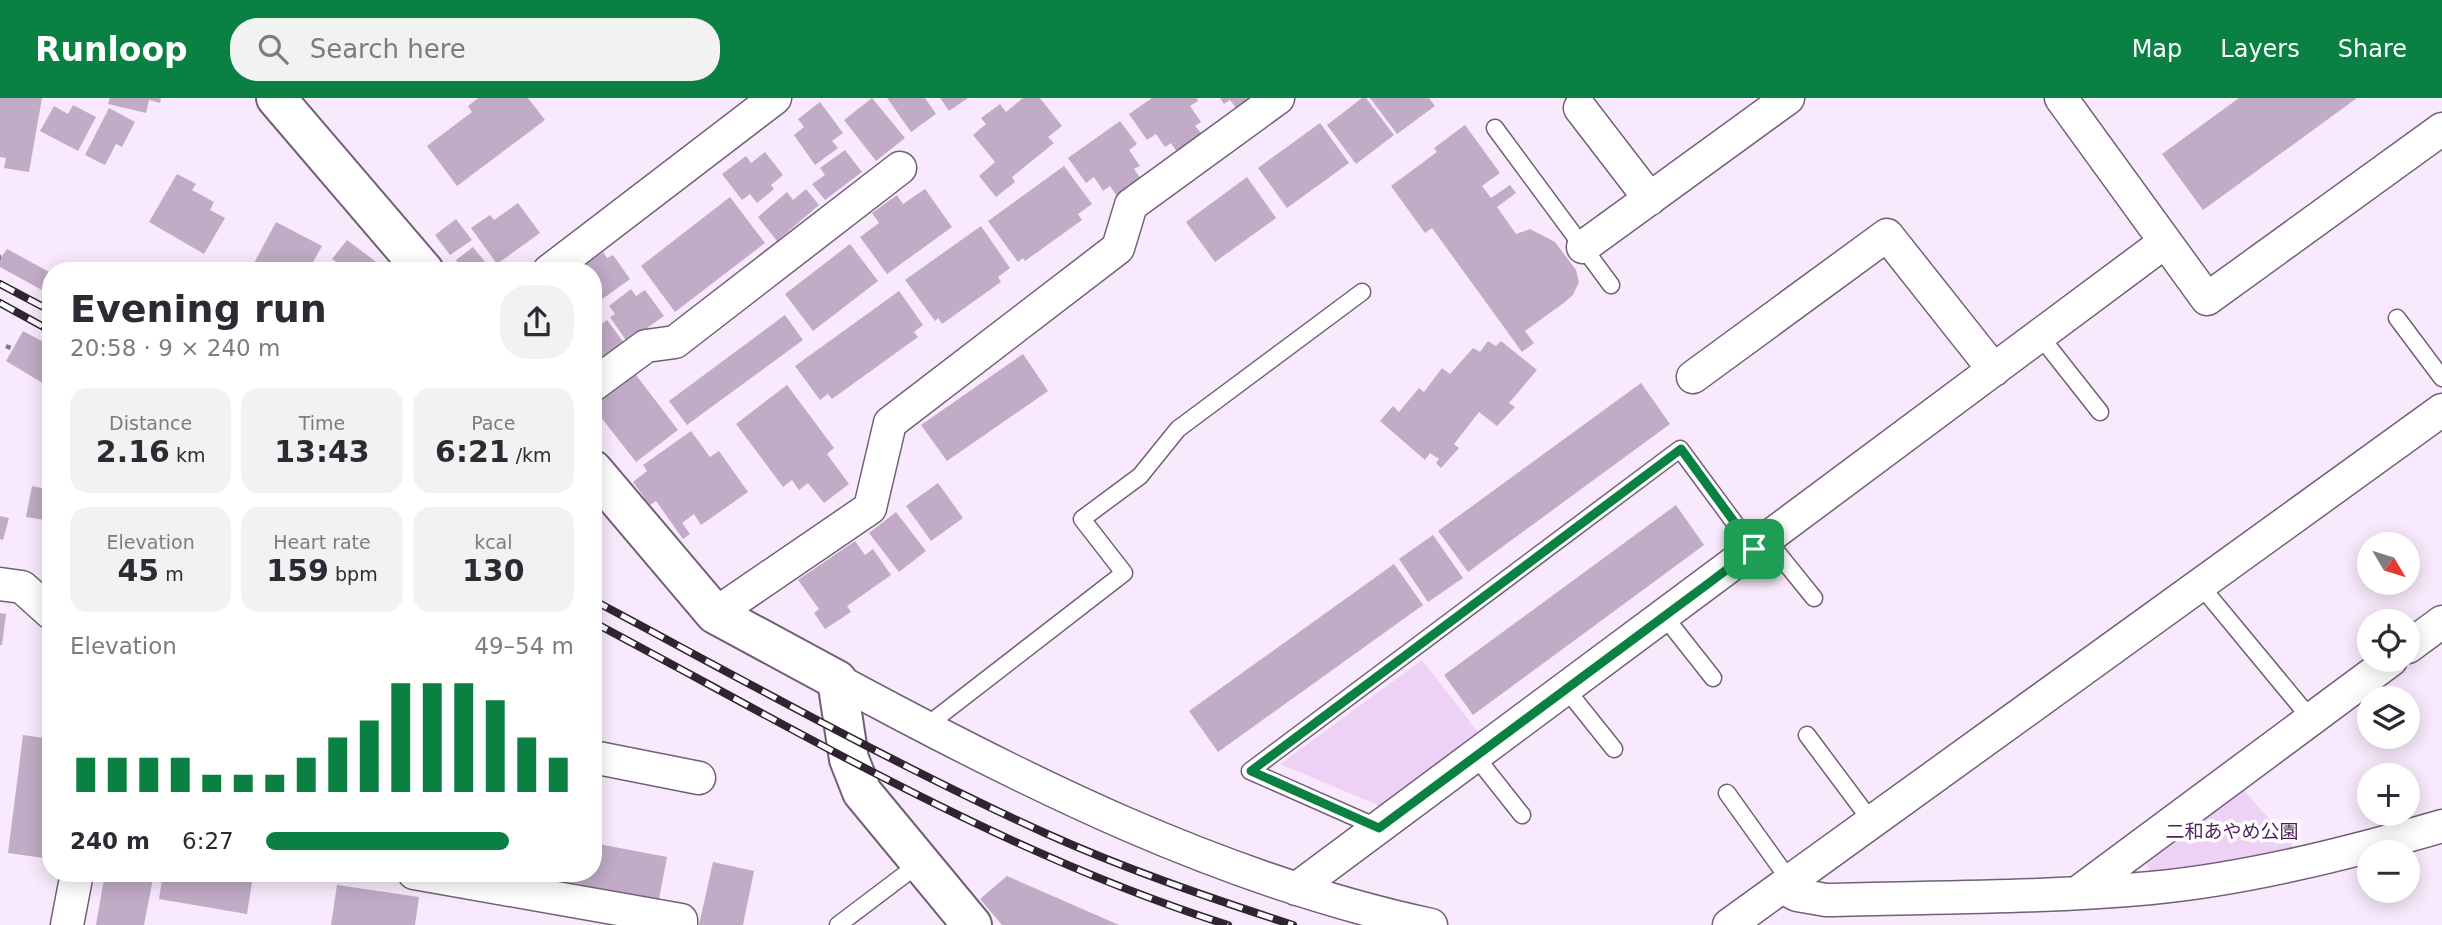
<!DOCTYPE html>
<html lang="en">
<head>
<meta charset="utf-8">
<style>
  :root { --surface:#fff; --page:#f2f2f3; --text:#2b2b33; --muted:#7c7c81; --accent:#0b8043 }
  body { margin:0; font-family:"DejaVu Sans","Noto Sans JP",sans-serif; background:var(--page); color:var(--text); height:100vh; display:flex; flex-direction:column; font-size:26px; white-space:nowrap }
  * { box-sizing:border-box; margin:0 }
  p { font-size:23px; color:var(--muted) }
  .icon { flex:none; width:38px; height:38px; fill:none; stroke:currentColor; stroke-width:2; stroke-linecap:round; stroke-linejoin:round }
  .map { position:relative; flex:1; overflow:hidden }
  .drawer { position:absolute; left:42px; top:164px; width:560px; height:620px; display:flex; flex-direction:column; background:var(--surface); border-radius:28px; box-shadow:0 4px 18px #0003 }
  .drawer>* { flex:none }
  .needle { width:46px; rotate:128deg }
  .fabs { position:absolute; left:2357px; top:434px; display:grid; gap:14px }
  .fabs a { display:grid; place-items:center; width:63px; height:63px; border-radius:50%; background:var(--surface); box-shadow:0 4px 18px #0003; font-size:35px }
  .pin { position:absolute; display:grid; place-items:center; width:60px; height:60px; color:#fff; margin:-30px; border-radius:14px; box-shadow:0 4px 10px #0006 }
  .round { display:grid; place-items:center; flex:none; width:74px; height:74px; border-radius:28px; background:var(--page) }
  .summary { display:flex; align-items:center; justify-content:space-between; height:119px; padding:0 28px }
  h1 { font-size:38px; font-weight:600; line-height:52px }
  .stats { display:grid; grid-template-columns:repeat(3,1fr); gap:10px; height:119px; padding:7px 28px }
  .stats div { display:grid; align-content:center; border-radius:18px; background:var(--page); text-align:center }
  .stats b { font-size:30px; font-weight:600 }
  .stats small { font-size:19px; font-weight:400 }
  .stats p { font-size:19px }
  .chart { height:196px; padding:14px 28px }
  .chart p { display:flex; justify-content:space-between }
  .chart svg { width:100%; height:126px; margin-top:7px; stroke:var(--accent); stroke-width:6 }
  ul { padding:0 28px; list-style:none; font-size:23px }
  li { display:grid; grid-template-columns:112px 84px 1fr; align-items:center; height:52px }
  li i { height:18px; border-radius:9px; background:var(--accent) }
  header { display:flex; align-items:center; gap:42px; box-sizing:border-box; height:98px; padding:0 35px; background:var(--accent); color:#fff }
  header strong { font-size:33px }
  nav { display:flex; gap:38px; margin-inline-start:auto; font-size:24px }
  .search { width:490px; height:63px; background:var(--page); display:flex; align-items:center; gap:18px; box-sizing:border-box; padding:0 24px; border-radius:28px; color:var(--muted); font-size:26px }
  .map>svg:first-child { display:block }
  .green { fill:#eed2f5 }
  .building { fill:#c1abc7 }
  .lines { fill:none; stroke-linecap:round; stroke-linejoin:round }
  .lane-casing { stroke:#735f78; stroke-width:19 }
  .street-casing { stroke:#735f78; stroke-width:35 }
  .secondary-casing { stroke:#735f78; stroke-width:42 }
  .path { stroke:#837886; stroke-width:4.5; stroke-dasharray:5 5; stroke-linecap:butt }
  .lane { stroke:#fff; stroke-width:16 }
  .street { stroke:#fff; stroke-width:32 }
  .secondary { stroke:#fff; stroke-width:38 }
  .rail-casing { stroke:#2e2530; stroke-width:8 }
  .rail { stroke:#fdfdfd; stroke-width:5; stroke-dasharray:16; stroke-linecap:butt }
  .route-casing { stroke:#fff; stroke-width:14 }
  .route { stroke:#0b8043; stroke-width:9 }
  .labels { text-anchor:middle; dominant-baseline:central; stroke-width:7; stroke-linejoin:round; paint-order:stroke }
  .park-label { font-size:19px; fill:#511e5d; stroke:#fdfdfd }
</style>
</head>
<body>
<header>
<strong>Runloop</strong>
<div class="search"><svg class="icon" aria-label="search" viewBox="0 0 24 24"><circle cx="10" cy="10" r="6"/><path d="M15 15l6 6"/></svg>Search here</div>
<nav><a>Map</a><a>Layers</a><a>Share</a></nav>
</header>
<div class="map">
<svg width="2442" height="827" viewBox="0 0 2442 827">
  <rect width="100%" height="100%" fill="#f8eafc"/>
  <!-- green -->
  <path class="green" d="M1422,562L1478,634L1380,708L1280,666Z
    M2240,688L2299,755L2152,776L2144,762Z"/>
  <!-- building -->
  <path class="building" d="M0,0H42L29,74L4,70L6,60L0,59Z
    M110,0H161L160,5L149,2L146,15L108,6Z
    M478,0H528L545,22L457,88L427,48L472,14L468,8Z
    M872,0L905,40L876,63L844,22Z
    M887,0H925L936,16L911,34Z
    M940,0H968L949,13Z
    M1023,0H1040L1062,28L1048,39L1054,45L1012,79L1015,84L996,99L979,78L995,64L973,37L986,26L981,20L1000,6L1006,14Z
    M1152,0H1197L1198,3L1190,8L1201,24L1195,28L1202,36L1177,54L1171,45L1165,49L1156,36L1147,42L1129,16Z
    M1220,0H1251L1236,10L1230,2L1224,6Z
    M1362,0H1366L1394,37L1356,66L1327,27Z
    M1370,0H1429L1435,8L1397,36Z
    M2239,0H2357L2203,112L2162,56Z
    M820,4L843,35L832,43L838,50L815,67L794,37L804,29L798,21Z
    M73,7L96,19L78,53L40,33L54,8L68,16Z
    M109,10L135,24L122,49L116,46L105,67L85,57Z
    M1120,23L1137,46L1129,52L1140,68L1134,71L1140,80L1116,97L1110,88L1103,93L1094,79L1086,85L1068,60Z
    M1320,25L1349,65L1287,110L1258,70Z
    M1465,27L1500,75L1482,88L1491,100L1510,87L1516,95L1497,109L1516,136L1530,131L1555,144L1576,172L1579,184L1573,197L1565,204L1525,233L1534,245L1522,254L1432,130L1425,135L1391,88L1437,54L1434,50Z
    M845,52L862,74L825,102L812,86L825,77L820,70Z
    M765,54L783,77L771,87L774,91L757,105L750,96L742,102L722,76L746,58L751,65Z
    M1064,68L1092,106L1078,116L1082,122L1025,163L1023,160L1018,164L988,123Z
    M177,76L196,86L192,92L214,104L210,112L225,120L204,156L149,124Z
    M1247,79L1276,120L1215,164L1186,124Z
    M806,91L819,107L777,143L758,119L787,94L793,102Z
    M925,91L952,129L887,176L860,139L879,125L872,115L897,97L903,106Z
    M730,99L765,145L675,214L641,168Z
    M518,105L540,135L497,166L471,130L490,117L494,122Z
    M456,121L472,142L450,157L435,137Z
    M276,124L322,148L308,173H265L253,167Z
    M981,128L1010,170L998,179L1001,184L942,226L938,220L935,223L905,182Z
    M347,142L383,169L380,173H336L340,167L332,161Z
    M850,146L878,183L813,233L785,196Z
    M473,149L490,170L486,173H464L456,162Z
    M7,151L51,175V197L0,169V161Z
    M603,154L607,160L613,157L630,181L597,205L593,199V173L581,170Z
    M631,191L636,198L645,192L664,218L627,244L610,219L615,216L609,208Z
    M899,193L923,227L914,234L918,239L832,301L828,296L820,302L795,268Z
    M785,217L803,242L687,327L669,303Z
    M595,222L599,228L607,222L625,246L593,270Z
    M23,233L51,248V290L6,263Z
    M1488,243L1496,248L1501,243L1537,272L1509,305L1515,309L1497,328L1479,314L1454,346L1459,350L1441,370L1436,365L1439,361L1430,355L1425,362L1380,323L1393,308L1399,314L1419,290L1424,294L1442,270L1450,276L1473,250L1480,254Z
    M1023,256L1048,293L947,363L921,327Z
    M633,273L678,332L636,364L593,309V304Z
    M1641,285L1670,326L1468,474L1438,433Z
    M787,287L834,350L827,356L849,386L824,405L808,385L799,392L792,382L783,389L736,326Z
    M691,333L710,359L719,353L748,394L701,427L694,416L682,425L690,436L683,441L656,403L650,407L633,384L647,373L643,367Z
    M938,385L963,420L931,443L906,408Z
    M32,388L51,392V423L26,419Z
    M1676,407L1704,447L1473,617L1444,577Z
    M896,414L926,453L899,474L869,435Z
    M0,418L9,420L3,442L0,441Z
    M1433,437L1463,480L1428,504L1399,461Z
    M855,443L865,457L873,451L891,477L847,508L851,514L825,531L814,515L819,511L798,482Z
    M1394,466L1423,507L1218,654L1189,613Z
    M0,515L6,516L2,547H0Z
    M23,637L51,641V761L8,755Z
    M593,745L667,759L659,801L528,777L593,775Z
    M713,764L754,773L743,827H699Z
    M105,775H154L144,827H96Z
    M163,775L253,778L247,816L159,801Z
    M1007,778L1119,827H1002L980,801Z
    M337,787L419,799L415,827H331Z"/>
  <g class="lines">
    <!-- lane casing -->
    <g class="lane-casing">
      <path id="lane" d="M1495,30L1611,187
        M2397,220L2442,280
        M2040,238L2100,314
        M1767,442L1814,500
        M2200,487L2311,621
        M1664,518L1713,580
        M1566,591L1614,651
        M925,629L1124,475L1082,421L1140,378L1178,331L1362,194
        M1807,637L1872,724
        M1476,659L1522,717
        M1727,695L1790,783
        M1379,730L1250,673L1680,351L1754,451
        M838,827L920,765"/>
    </g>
    <!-- street casing -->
    <g class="street-casing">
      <path id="street" d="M2061,0L2207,201L2442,31
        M1580,10L1650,101
        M1583,149L1788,0
        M549,173L775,0
        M1693,279L1887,137L1994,272
        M593,287L646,248L675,244L900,70
        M0,486L22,489L51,515
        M715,516L870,410L890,325L1118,150L1131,107L1278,0
        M2408,549L2442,524
        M837,582C1024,683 1221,782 1431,827
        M593,659L699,680
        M414,775L681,822V827
        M1782,789L1797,797L1826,802C1934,799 2043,800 2151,790C2247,781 2349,755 2442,728
        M1296,791L2165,144
        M2077,795L2391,562
        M67,827L77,775
        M1729,827L2442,312"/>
    </g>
    <!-- secondary casing -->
    <g class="secondary-casing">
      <path id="secondary" d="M276,0L424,173
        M593,372L715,516L837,582L849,661L862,694L972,827"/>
    </g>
    <!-- path -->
    <path class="path" d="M0,159H1
      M6,248L13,251"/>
    <!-- lane -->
    <use href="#lane" class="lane"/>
    <!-- street -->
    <use href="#street" class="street"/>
    <!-- secondary -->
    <use href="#secondary" class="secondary"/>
    <!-- rail casing -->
    <g class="rail-casing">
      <path id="rail" d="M0,186L51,213
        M0,205L51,233
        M593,502C743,582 891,665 1045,735C1125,771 1210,800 1293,827
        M593,524C800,634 1004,756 1228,827"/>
    </g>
    <!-- rail -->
    <use href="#rail" class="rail"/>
  </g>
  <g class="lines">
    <!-- route casing -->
    <g class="route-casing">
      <path id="route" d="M1681,351L1754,451L1709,485L1379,730L1251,673Z"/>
    </g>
    <!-- route -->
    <use href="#route" class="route"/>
  </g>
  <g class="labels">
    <!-- park labels -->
    <g class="park-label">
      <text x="2232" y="733">二和あやめ公園</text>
    </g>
  </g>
</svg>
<div class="fabs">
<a><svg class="needle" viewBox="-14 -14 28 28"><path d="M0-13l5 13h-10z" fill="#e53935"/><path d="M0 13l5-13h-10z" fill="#7c7c81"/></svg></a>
<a><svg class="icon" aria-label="locate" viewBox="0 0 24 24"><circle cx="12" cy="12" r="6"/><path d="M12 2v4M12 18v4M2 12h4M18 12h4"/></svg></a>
<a><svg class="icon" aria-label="layers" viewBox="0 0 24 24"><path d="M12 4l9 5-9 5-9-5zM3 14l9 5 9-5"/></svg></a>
<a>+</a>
<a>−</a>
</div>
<div class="pin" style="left:1754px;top:451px;background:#1e9e55"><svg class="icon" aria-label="arrive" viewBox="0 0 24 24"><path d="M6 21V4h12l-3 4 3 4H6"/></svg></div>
<section class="drawer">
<div class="summary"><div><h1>Evening run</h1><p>20:58 · 9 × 240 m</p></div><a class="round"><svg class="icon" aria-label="share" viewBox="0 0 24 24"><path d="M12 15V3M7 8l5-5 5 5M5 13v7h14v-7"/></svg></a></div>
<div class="stats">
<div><p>Distance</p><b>2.16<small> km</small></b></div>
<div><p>Time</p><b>13:43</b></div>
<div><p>Pace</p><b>6:21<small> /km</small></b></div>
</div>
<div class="stats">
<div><p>Elevation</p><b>45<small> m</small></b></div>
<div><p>Heart rate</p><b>159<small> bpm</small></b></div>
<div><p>kcal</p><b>130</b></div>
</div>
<div class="chart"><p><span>Elevation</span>49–54 m</p>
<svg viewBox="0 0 160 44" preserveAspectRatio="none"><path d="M5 44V32M15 44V32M25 44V32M35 44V32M45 44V38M55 44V38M65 44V38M75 44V32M85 44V25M95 44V19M105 44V6M115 44V6M125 44V6M135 44V12M145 44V25M155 44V32"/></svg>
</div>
<ul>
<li><b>240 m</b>6:27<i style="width:79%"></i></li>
</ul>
</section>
</div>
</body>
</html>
